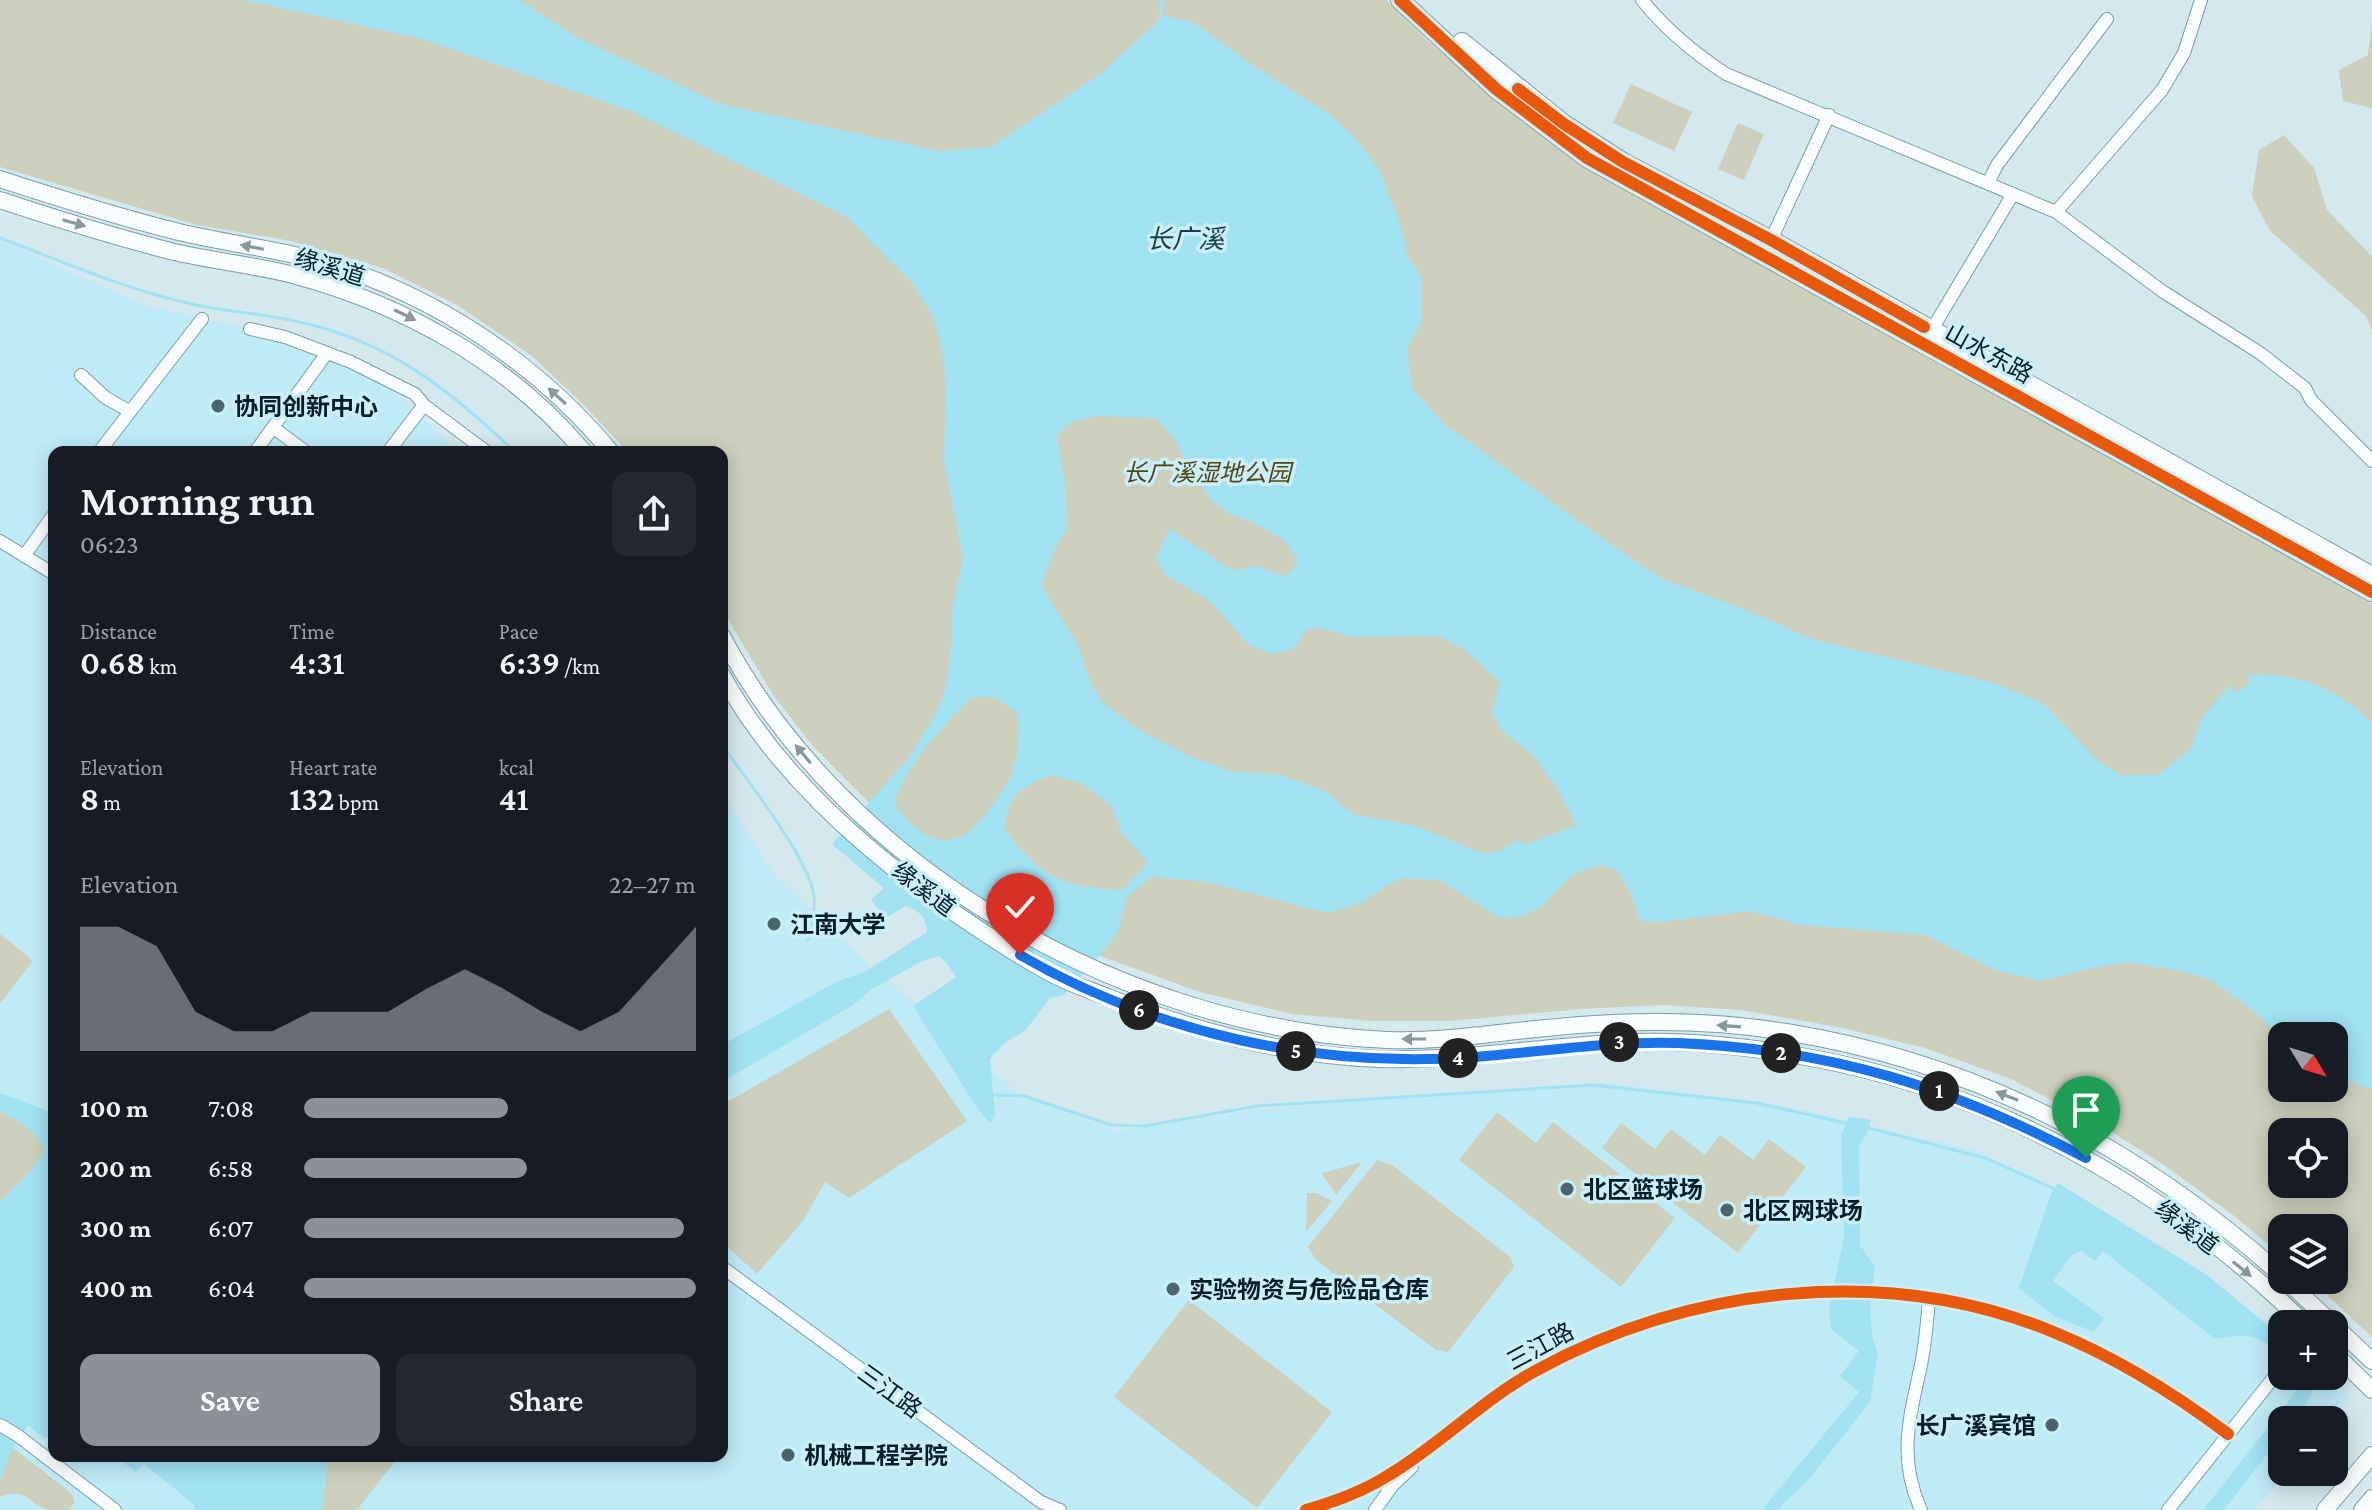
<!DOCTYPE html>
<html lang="en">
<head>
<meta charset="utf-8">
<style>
  :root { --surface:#171b24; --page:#242831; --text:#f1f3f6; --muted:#9ea1a6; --accent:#8c9099 }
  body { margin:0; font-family:"Crimson Pro","Noto Sans SC",serif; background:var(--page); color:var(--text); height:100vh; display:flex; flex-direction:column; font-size:30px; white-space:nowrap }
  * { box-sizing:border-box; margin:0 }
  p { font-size:26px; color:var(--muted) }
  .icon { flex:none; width:44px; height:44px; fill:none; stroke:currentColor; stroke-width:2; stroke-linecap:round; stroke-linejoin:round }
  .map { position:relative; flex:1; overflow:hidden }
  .panel { position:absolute; left:48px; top:446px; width:680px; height:1016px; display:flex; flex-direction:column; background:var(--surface); border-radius:16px; box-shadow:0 4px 20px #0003 }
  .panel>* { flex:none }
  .needle { width:52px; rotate:128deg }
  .buttons { position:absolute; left:2268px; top:1022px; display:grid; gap:16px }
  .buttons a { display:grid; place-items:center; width:80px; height:80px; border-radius:16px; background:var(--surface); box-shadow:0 4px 20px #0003; font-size:40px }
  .pin { position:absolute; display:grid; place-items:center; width:68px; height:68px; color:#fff; margin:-82px -34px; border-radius:50% 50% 50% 0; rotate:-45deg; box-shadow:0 0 8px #0007 }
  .pin .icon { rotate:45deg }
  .km { position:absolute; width:40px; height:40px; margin:-20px; border-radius:50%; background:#222; color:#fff; font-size:22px; line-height:40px; text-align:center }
  .round { display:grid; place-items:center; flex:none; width:84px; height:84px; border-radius:16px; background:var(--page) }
  .head { display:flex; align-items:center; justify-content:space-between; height:136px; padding:0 32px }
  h1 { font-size:44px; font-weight:600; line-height:60px }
  .stats { display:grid; grid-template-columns:repeat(3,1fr); gap:12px; height:136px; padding:8px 32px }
  .stats div { display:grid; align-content:center }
  .stats b { font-size:34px; font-weight:600 }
  .stats small { font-size:22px; font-weight:400 }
  .stats p { font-size:22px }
  .chart { height:224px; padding:16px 32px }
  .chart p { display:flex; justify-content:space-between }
  .chart svg { width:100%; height:144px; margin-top:8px; fill:var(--accent); opacity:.7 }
  .cta { display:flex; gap:16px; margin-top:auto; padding:16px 32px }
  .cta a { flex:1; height:92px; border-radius:16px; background:var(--accent); color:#fff; font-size:32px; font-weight:600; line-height:92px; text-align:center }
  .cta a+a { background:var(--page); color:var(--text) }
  ul { padding:0 32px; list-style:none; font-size:26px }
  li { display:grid; grid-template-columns:128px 96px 1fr; align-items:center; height:60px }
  li i { height:20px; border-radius:10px; background:var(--accent) }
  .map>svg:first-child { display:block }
  .built { fill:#bfebf6 }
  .green { fill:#cbcfbc; fill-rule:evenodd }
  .water { fill:#a0e1f2; fill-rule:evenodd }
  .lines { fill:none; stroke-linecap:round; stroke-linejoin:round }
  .stream { stroke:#a0e1f2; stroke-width:3 }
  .river { stroke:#a0e1f2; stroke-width:20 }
  .minor-casing { stroke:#7c9fa6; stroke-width:14 }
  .major-casing { stroke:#7c9fa6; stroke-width:18 }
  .highway-casing { stroke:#7c9fa6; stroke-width:20 }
  .minor { stroke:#f9fcfc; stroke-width:12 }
  .major { stroke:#f9fcfc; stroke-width:16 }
  .highway { stroke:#f9fcfc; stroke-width:18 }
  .cycleway-casing { stroke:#caeff9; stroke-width:17 }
  .cycleway { stroke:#e8590c; stroke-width:12 }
  .oneway { fill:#89989b }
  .route-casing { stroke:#fff; stroke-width:16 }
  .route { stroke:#1a73e8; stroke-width:10 }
  .poi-dot { fill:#4a656b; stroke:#caeff9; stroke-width:3 }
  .labels { text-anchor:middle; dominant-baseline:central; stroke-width:7; stroke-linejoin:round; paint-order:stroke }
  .street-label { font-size:24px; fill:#001e25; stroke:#caeff9 }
  .poi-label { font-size:24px; font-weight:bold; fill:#001e25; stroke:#caeff9; text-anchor:start }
  .park-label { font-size:24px; font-style:italic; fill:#524613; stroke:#caeff9 }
  .water-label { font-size:26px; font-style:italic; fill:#173e48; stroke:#caeff9 }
</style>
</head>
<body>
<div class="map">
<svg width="2372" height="1510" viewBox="0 0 2372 1510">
  <rect width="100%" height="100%" fill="#d4e9ee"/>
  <!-- built -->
  <path class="built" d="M0,240L144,305L250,329L371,370L459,452H54V1456H722V792L774,875L879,973L1019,1094L1117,1131L1277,1107L1603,1083L1770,1103L1977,1151L2071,1195L2282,1341V1376H2323L2349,1398L2331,1420H2282V1472H2287L2254,1510H0Z"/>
  <!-- green -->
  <path class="green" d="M0,0H1387L1428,41L1523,122L1605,176L1940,365L2002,395L2292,556L2372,604V1337L2311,1280H2334V1228H2282V1256L2233,1215L2158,1161L2099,1124L2011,1079L1925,1048L1838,1027L1742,1010L1664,1005L1580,1009L1449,1021H1372L1292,1014L1200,992L1100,956L927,853L870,804L813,746L773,695L722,609V452H628L584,405L532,356L459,306L383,268L291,241L197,225L0,167ZM2282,1036H2334V1088H2282ZM2282,1132H2334V1184H2282Z
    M2372,22V108L2343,101L2339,70L2368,55Z
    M1631,84L1692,112L1674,151L1613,123Z
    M1738,123L1764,134L1744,180L1718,169Z
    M2284,135L2314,168L2327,210L2372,256V331L2366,316L2270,231L2252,196L2259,150Z
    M0,934L29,957L32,962L0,1004Z
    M889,1009L967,1121L849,1198L825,1182L803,1221L757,1274L722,1242V1105Z
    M0,1111C19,1121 37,1130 45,1151L31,1171L0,1202Z
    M1497,1112L1536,1143L1553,1122L1675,1218L1621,1287L1459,1160Z
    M1621,1123L1655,1149L1671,1129L1705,1155L1720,1135L1753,1160L1769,1139L1806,1167L1738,1253L1602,1148Z
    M1377,1160L1392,1165L1510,1257L1514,1267L1448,1352L1436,1350L1316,1260L1308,1247Z
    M1362,1162L1336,1195L1322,1173Z
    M1307,1193H1317L1332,1201L1306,1232Z
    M1189,1300L1332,1412L1257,1508L1114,1397Z
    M12,1447L71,1493L75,1502L69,1510C63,1510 55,1510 49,1510C26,1505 34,1488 0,1496V1476Z
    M331,1456H399L357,1510H322L327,1462Z"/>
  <!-- water -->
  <path class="water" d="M244,0H519L578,38L720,104L939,151L991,147L1100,74L1164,16L1193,22L1255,67L1331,115L1357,140L1380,171L1402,229L1407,256L1422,277V321L1407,349L1412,389L1444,424L1610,544L1664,580L1744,609L1811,639L1994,683L2044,704L2099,762L2121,775H2157L2190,750L2201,719L2230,685L2235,693L2251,683L2247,674C2306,675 2327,684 2372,722V1089L2334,1075V1036L2282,1038L2250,1008L2211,980L2179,970L2123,962L2074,972L2041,981L1996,970L1925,935L1800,925L1750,911L1660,922L1640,921L1631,894L1617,870L1599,865L1572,875L1541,907L1519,917L1500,918L1439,880L1399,878L1359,904L1328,913L1207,882L1151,877L1127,897L1118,931L1103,952L1064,995L1050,998L1025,1031L1004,1043L990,1059L995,1115L990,1123L977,1108L913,1006L956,977L946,962L939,956L922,961L872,989L853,1005L722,1082V1045L838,981L863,973L927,932C927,918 919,910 906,906L885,918L871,900L884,888L832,844L908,759L937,712L946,686L952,639V610L963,558L944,462L946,390L943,352L933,317L914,285L847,217L631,111L422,39ZM1096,416L1156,418L1176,441L1185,463L1210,499L1230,514L1253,522L1282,539L1296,556L1294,569L1284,576L1256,566L1233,571L1169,529L1156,559L1164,574L1210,601L1249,645L1273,654L1294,649L1306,630L1319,628L1353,637L1439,636L1465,650L1500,682L1492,712L1501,730L1534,756L1557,788L1576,824L1571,844L1556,850L1516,841L1498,852L1484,854L1415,826L1353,814L1323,790L1276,774L1233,772L1189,756L1139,730L1104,704L1091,683L1077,644L1041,585L1055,548L1067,530L1066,491L1057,435L1071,422ZM972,697H995L1018,714C1019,733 1019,751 1013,769C1009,786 980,824 966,834C961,838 948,840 942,840C921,838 906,819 894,804C907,763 942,727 972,697ZM1051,775L1081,783L1111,805L1121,832L1148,863L1122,890C1061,887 1042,878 1005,830C1006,795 1021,787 1051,775Z
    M0,1093L54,1113V1435L44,1438L28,1425L11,1452L0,1481V1202L31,1171L45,1151C36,1130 19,1121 0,1111Z
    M1849,1117L1871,1120L1867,1134L1859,1145L1860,1245L1875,1267L1870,1306L1872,1336L1878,1353L1870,1402L1809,1479L1777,1510H1762L1859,1392L1840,1376L1859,1351L1831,1329L1829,1309L1844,1237L1841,1135Z
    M2058,1183L2207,1275L2282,1337V1355C2256,1334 2248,1333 2215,1339L2103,1251L2095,1261L2081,1251L2072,1255L2053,1281L2104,1318L2094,1332L2054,1316L2019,1288L2051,1194Z
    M2303,1376H2319L2306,1405L2294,1420H2282V1435L2224,1510H2203L2292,1397Z
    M115,1456H331L327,1462L322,1510H194L196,1506L144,1464L136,1472Z"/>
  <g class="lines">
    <!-- stream -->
    <path class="stream" d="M1160,20L1162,0
      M0,238C64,262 129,291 196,305C230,312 265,314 299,322C389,341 450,390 515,452
      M722,745C746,779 810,859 814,897C816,910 810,927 808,940
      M994,1095L1024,1096L1111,1125L1144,1126L1258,1106L1592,1085L1757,1103L1850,1124
      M1865,1127L1985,1158L2055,1189"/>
    <!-- river -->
    <path class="river" d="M1522,857L1596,828"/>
    <!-- minor casing -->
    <g class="minor-casing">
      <path id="minor" d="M1642,0C1666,30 1694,53 1726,74L2056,212L2162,291L2260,353L2305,388L2311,400L2372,461
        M1988,183L1997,165L2107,19
        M2056,212L2162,90L2184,53L2201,0
        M1771,240L1829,115
        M250,329L285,337L351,362L415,394L424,405L487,452
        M1931,331L2013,194
        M81,375L106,398L129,411
        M274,428L306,452
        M99,452L202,319
        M255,452L327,353
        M388,452L424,405
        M0,541L54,574
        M24,556L54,514
        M722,1267L1041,1502L1060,1510
        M0,1425L17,1435L115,1510
        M1306,1510C1334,1502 1364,1491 1389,1475C1441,1444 1483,1399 1537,1370C1691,1286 1886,1264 2051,1331C2116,1357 2172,1392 2228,1434
        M1375,1510L1392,1486L1412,1467
        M1921,1510C1899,1461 1908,1424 1919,1374C1925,1350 1927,1325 1929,1299
        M2168,1510L2282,1367"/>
    </g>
    <!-- major casing -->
    <g class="major-casing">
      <path id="major" d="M0,179C58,198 116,216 175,231C215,241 255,246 295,255C417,283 531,356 611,452
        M0,200C57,219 116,237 174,252C214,261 254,265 293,275C405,305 509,363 584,452
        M722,636C845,869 1126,1029 1387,1040C1442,1042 1492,1033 1546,1028C1625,1020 1707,1019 1786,1032C1977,1063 2139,1147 2282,1276
        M722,675C781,782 881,866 983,932C1008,948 1033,965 1060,978C1076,986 1093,991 1110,998C1197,1032 1287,1056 1381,1059C1460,1061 1537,1047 1615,1043C1674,1039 1736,1045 1795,1055C1989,1087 2165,1187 2305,1324
        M2286,1280L2372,1361
        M2334,1353L2372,1390
        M2325,1510L2372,1455
        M2362,1510L2372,1498"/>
    </g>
    <!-- highway casing -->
    <g class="highway-casing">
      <path id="highway" d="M1400,0L1496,89L1587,158L2372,592
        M1462,42L1564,124L1623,162L1771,240L2372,576"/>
    </g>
    <!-- minor -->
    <use href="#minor" class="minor"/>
    <!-- major -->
    <use href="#major" class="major"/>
    <!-- highway -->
    <use href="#highway" class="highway"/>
    <!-- cycleway casing -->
    <g class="cycleway-casing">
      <path id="cycleway" d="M1400,0L1496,89L1587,158L2372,592
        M1518,89L1564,124L1623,162L1771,240L1924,327
        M1306,1510C1334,1502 1364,1491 1389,1475C1441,1444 1483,1399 1537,1370C1691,1286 1886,1264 2051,1331C2116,1357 2172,1392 2228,1434"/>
    </g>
    <!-- cycleway -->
    <use href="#cycleway" class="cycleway"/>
  </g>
  <!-- one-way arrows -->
  <defs><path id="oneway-solid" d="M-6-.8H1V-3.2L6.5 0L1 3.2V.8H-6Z" transform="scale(2)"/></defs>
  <g class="oneway">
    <use href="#oneway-solid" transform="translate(74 223) rotate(16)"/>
    <use href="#oneway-solid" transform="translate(252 247) rotate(-169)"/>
    <use href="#oneway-solid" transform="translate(405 315) rotate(26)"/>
    <use href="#oneway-solid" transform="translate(557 396) rotate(-138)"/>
    <use href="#oneway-solid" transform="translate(803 754) rotate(-130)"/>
    <use href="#oneway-solid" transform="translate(1729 1026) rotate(-176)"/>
    <use href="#oneway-solid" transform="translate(1414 1039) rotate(180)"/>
    <use href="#oneway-solid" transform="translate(2007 1096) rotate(-159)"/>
    <use href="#oneway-solid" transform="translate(2242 1269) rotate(39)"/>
  </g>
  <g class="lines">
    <!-- route casing -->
    <g class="route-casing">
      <path id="route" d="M1020,955C1155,1033 1317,1069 1473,1057C1541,1052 1608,1041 1677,1043C1831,1049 1951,1087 2086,1158"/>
    </g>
    <!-- route -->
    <use href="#route" class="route"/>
  </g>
  <!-- markers -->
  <g class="poi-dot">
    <circle cx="218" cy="406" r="8"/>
    <circle cx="774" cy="924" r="8"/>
    <circle cx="1567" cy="1189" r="8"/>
    <circle cx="1727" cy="1210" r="8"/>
    <circle cx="1173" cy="1289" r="8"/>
    <circle cx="2052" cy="1425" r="8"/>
    <circle cx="788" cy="1455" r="8"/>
  </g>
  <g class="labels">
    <!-- street labels -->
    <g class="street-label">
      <text transform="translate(330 267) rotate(17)">缘溪道</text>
      <text transform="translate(1989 353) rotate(29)">山水东路</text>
      <text transform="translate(924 889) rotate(37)">缘溪道</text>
      <text transform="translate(2187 1227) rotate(37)">缘溪道</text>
      <text transform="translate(1540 1346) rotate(-28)">三江路</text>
      <text transform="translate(890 1391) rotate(36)">三江路</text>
    </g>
    <!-- poi labels -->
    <g class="poi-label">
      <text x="234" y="406">协同创新中心</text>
      <text x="790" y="924">江南大学</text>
      <text x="1583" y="1189">北区篮球场</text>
      <text x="1743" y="1210">北区网球场</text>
      <text x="1189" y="1289">实验物资与危险品仓库</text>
      <text x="2036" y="1425" text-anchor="end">长广溪宾馆</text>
      <text x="804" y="1455">机械工程学院</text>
    </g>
    <!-- park labels -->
    <g class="park-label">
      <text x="1207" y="472">长广溪湿地公园</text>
    </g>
    <!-- water labels -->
    <g class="water-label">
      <text x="1185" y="239">长广溪</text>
    </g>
  </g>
</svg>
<div class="buttons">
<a><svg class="needle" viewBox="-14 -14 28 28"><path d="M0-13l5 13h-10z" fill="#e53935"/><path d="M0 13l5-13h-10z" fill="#9ea1a6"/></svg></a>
<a><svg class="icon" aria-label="locate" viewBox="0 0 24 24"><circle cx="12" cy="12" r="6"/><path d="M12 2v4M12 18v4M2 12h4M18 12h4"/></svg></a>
<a><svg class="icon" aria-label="layers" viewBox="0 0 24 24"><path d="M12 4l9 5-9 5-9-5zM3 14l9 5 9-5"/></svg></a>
<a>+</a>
<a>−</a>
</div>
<div class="pin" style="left:2086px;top:1158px;background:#1e9e55"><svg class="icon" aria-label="arrive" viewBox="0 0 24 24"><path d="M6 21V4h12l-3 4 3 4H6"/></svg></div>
<div class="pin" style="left:1020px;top:955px;background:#d93025"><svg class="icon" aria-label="check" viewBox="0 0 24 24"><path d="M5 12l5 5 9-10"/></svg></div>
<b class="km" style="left:1939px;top:1091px">1</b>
<b class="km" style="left:1781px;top:1053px">2</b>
<b class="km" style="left:1619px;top:1042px">3</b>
<b class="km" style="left:1458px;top:1058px">4</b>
<b class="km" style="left:1296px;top:1051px">5</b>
<b class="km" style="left:1139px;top:1010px">6</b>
<section class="panel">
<div class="head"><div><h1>Morning run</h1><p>06:23</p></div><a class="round"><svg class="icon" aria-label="share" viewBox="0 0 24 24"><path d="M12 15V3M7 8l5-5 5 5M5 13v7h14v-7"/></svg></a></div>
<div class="stats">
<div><p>Distance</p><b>0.68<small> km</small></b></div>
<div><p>Time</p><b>4:31</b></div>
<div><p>Pace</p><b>6:39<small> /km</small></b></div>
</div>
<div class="stats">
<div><p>Elevation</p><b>8<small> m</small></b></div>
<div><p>Heart rate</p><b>132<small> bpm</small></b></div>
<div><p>kcal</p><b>41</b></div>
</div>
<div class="chart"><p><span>Elevation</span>22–27 m</p>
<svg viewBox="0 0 160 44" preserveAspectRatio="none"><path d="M0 44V6L10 6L20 12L30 32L40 38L50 38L60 32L70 32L80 32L90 25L100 19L110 25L120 32L130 38L140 32L150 19L160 6V44z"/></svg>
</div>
<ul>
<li><b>100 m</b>7:08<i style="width:52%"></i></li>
<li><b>200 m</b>6:58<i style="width:57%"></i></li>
<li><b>300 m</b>6:07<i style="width:97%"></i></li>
<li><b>400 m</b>6:04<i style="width:100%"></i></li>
</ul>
<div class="cta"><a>Save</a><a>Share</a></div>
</section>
</div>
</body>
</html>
